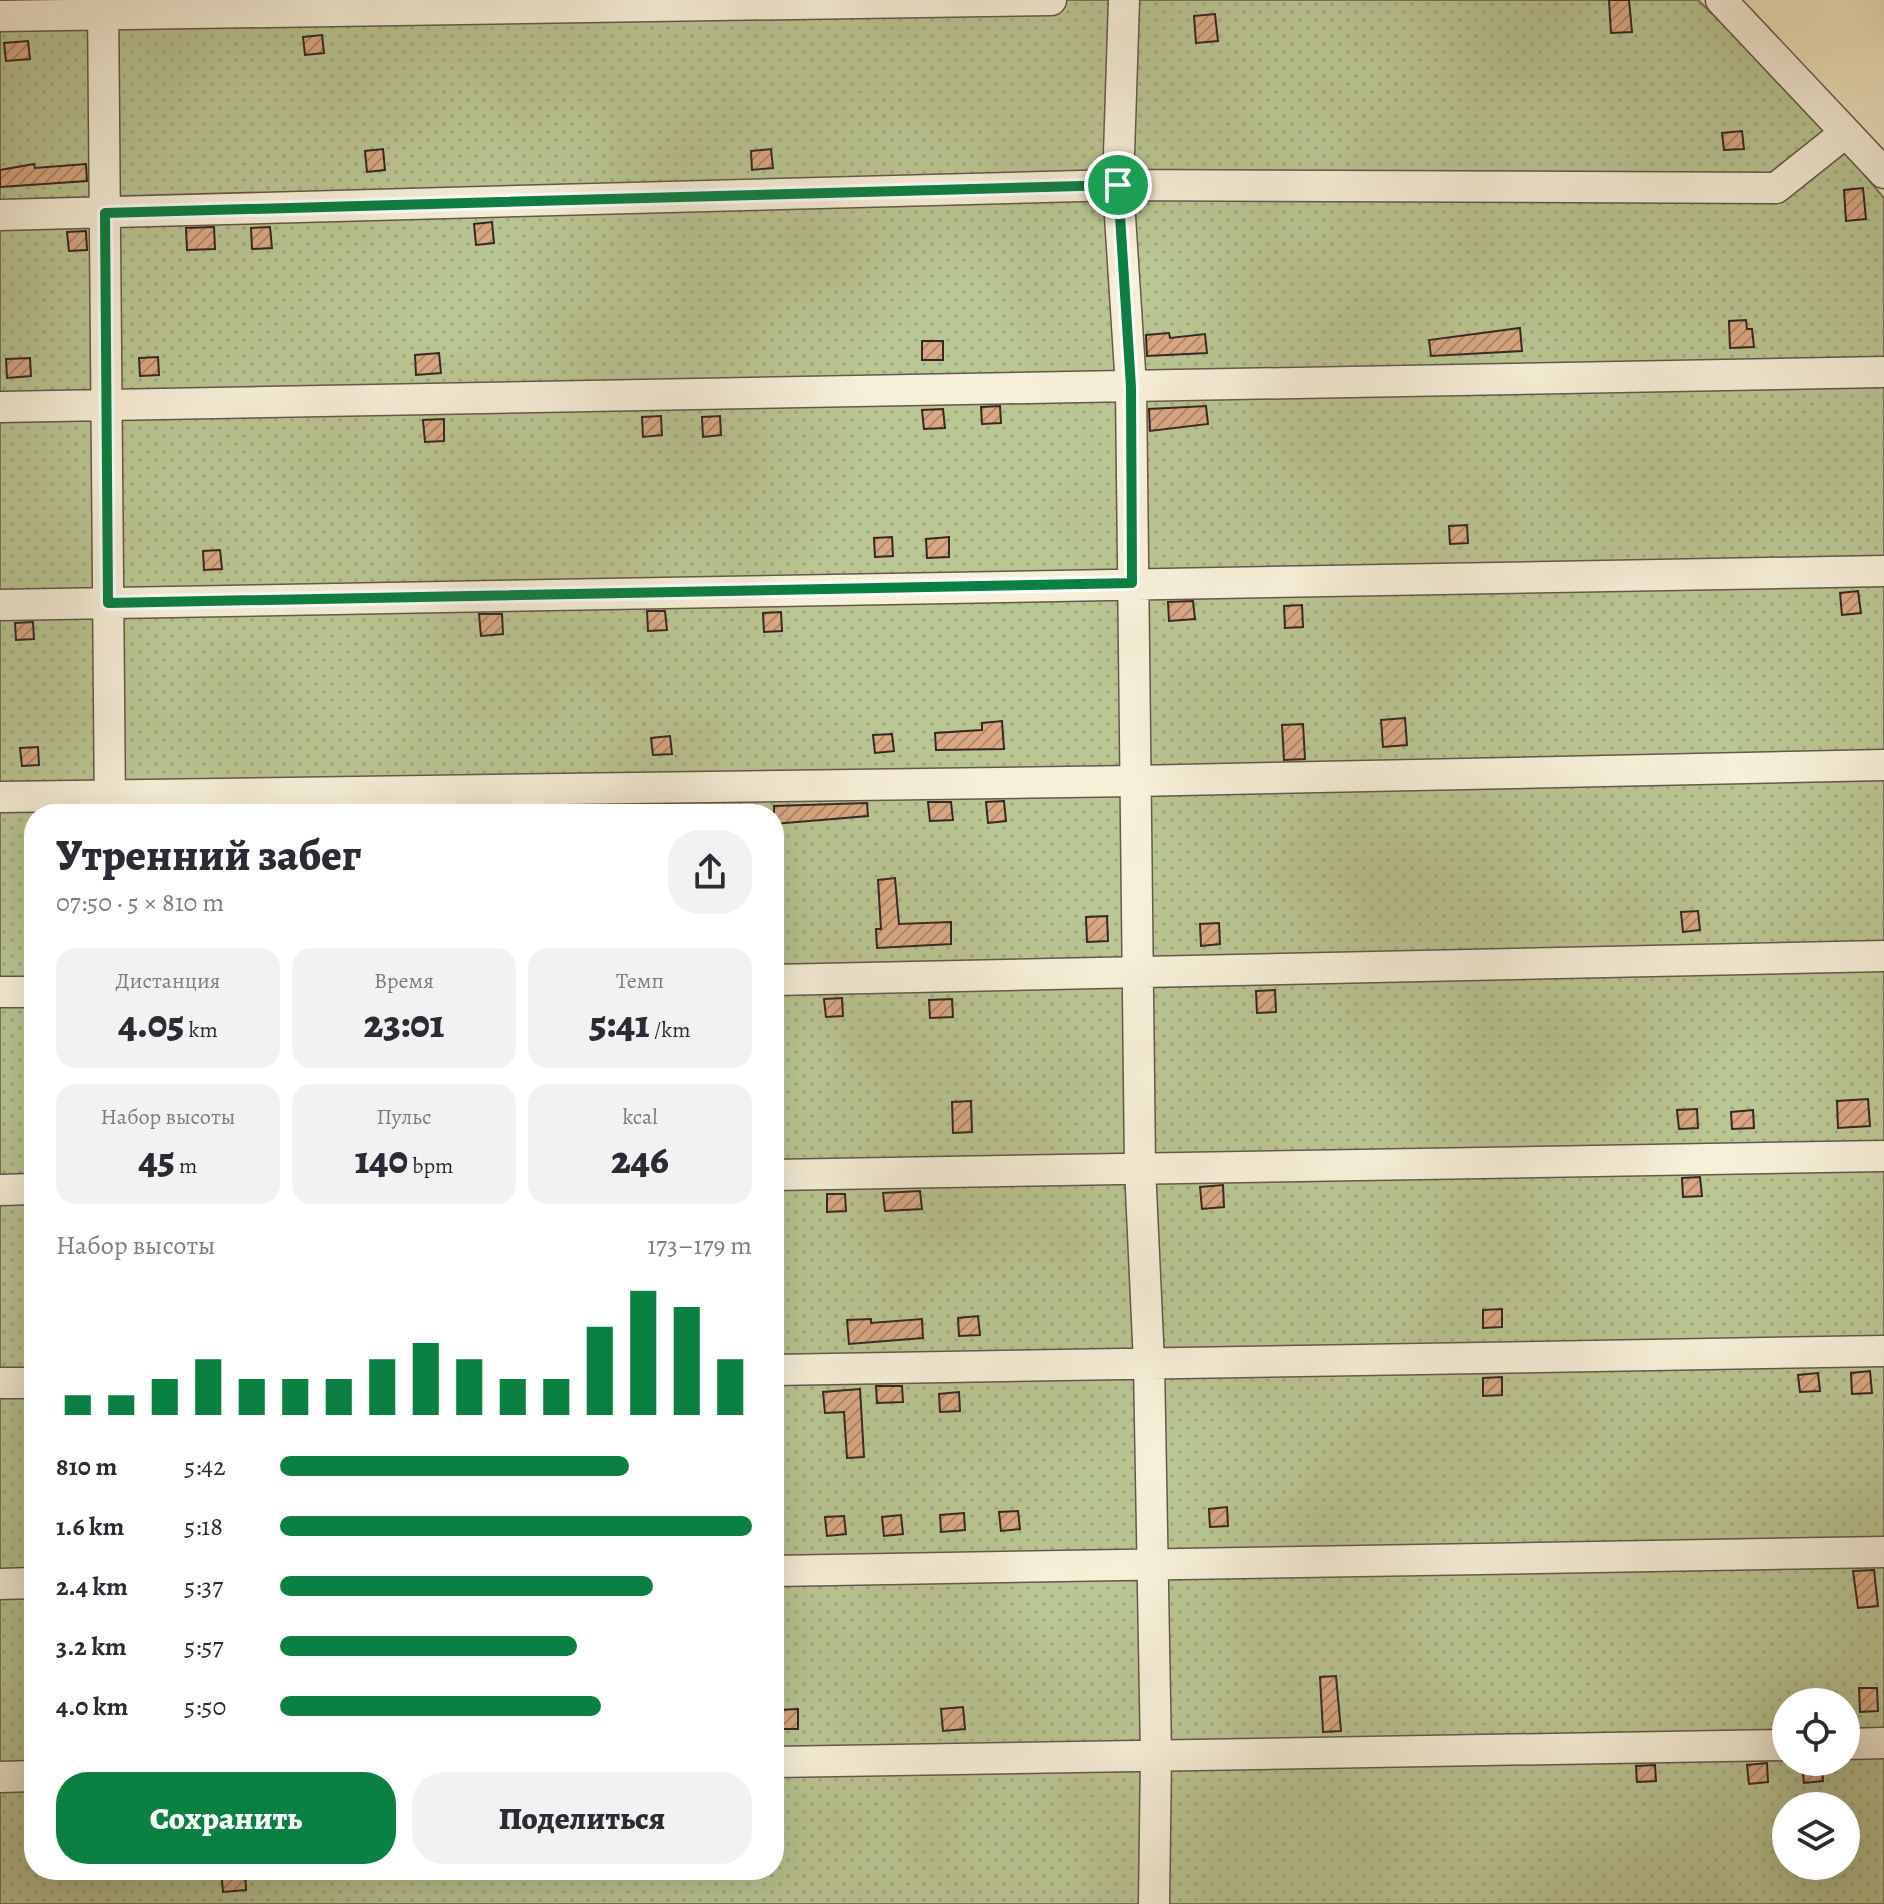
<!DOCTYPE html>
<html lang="ru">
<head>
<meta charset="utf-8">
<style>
  :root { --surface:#fff; --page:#f2f2f3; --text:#2b2b33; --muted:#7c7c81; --accent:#0b8043 }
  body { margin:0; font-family:Alegreya,serif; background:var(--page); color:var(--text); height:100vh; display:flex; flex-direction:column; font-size:30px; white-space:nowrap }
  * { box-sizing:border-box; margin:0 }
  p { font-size:26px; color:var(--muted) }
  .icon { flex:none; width:44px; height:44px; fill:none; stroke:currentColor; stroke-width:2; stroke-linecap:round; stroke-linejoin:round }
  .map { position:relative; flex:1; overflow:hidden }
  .sheet { position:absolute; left:24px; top:804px; width:760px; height:1076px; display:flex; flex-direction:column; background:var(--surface); border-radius:32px; box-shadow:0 8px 32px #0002 }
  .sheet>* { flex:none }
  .fabs { position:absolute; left:1772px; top:1688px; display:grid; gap:16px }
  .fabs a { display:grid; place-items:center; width:88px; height:88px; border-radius:50%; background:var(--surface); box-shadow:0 8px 32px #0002; font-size:40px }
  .pin { position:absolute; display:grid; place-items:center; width:68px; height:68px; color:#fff; margin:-34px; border:4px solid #fff; border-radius:50%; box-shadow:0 2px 8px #0007 }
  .round { display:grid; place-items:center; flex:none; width:84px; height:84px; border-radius:32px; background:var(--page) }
  .summary { display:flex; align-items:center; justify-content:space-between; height:136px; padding:0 32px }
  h1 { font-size:44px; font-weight:800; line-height:60px }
  .figures { display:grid; grid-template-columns:repeat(3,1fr); gap:12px; height:136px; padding:8px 32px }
  .figures div { display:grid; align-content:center; border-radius:20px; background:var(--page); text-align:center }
  .figures b { font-size:40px; font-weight:800 }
  .figures small { font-size:22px; font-weight:400 }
  .figures p { font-size:22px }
  .chart { height:224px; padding:16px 32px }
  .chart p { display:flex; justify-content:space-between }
  .chart svg { width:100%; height:144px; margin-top:8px; stroke:var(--accent); stroke-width:6 }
  .button { display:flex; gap:16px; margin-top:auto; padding:16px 32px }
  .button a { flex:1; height:92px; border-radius:32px; background:var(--accent); color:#fff; font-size:32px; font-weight:800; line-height:92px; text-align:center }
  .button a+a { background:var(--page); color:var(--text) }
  ul { padding:0 32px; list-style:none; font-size:26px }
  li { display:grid; grid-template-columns:128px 96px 1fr; align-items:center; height:60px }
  li i { height:20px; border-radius:10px; background:var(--accent) }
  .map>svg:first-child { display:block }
  .green { fill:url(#green-dots); stroke:#78765b; stroke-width:2; fill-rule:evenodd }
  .building { fill:url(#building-hatch); stroke:#372722; stroke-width:2 }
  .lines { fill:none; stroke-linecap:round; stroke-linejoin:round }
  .minor-casing { stroke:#66574a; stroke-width:33 }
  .minor { stroke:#f7f0d9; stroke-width:30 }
  .route-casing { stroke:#fff; stroke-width:16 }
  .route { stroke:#0b8043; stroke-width:10 }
</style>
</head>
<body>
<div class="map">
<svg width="1884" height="1904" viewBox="0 0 1884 1904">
  <defs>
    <pattern id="green-dots" width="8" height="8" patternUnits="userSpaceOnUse" patternTransform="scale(2)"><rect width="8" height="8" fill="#bac694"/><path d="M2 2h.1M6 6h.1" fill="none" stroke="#a0aa7f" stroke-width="1.8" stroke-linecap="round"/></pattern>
    <pattern id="building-hatch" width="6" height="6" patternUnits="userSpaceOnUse" patternTransform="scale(2)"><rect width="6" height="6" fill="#daa984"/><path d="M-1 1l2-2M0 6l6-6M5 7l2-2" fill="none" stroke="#b28a6c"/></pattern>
  </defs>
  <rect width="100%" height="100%" fill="#f2e8c4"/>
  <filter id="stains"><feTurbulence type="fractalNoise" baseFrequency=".0025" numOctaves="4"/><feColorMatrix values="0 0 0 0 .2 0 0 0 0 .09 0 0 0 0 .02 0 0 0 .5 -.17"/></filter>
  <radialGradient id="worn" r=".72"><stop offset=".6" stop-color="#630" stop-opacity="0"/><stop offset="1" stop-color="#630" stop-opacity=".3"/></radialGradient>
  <!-- green -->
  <path class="green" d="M0,0H1698L1799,97L1884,198V1904H0ZM34,814H774V1870H34ZM1786,1702H1846V1762H1786ZM1786,1806H1846V1866H1786Z"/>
  <!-- building -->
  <path class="building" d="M1609,0H1629L1632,32L1611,33Z
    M1215,14L1218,41L1196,43L1194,16Z
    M322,35L324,53L305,55L303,37Z
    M28,41L30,59L6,61L4,43Z
    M1742,131L1744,149L1724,150L1722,133Z
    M383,149L385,170L367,172L365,151Z
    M771,149L773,168L752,170L751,151Z
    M34,164L35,168L86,164L87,181L0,187V170Z
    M1863,188L1866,219L1846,221L1844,190Z
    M492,222L494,243L476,245L474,224Z
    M214,227L215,249L187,250L186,228Z
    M270,227L272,248L252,249L251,228Z
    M86,231L87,250L69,251L67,232Z
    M1746,320L1747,329H1752L1754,347L1730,348L1729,321Z
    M1520,328L1522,351L1431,356L1429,340Z
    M1169,333L1170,338L1205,334L1207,353L1147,356L1146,335Z
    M922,341H943V360H922Z
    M439,353L441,373L416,375L415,355Z
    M158,357L159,375L140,376L139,358Z
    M30,358L31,376L7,378L6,359Z
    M1000,406L1001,423L982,424L981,407Z
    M1206,406L1208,424L1150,431L1149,409Z
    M943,409L945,428L924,429L922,410Z
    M661,416L662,435L643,437L642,417Z
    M720,416L721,435L703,437L702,417Z
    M444,419V441L425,442L423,420Z
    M1467,525L1468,543L1450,544L1449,526Z
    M892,537L893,556L875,557L874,538Z
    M949,537V557L927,558L926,539Z
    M220,550L222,569L204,570L203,551Z
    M1858,591L1861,613L1842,615L1840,593Z
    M1193,601L1195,619L1169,621L1168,602Z
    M1302,605L1303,627L1285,628L1284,606Z
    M647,611H665L667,630L648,631Z
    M781,612L782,631L764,632L763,613Z
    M479,614H502L503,634L481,636Z
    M33,622L34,639L16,640L15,623Z
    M1405,718L1407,745L1383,747L1381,720Z
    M1002,721L1004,749L936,750L935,733L982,730V723Z
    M1303,724L1305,759L1284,760L1282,725Z
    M892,734L894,751L875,753L873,735Z
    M670,736L672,754L653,755L651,738Z
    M38,747L39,765L22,766L20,748Z
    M1004,801L1006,821L988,823L986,802Z
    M928,802H951L953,820L930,821Z
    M867,803L868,816L774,824V806Z
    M895,878L899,924L951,922V944L877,948L876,929H881L878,880Z
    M1698,911L1700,930L1683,932L1681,912Z
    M1107,916L1108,941L1087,942L1086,917Z
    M1219,923L1220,944L1201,946L1200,924Z
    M1275,990L1276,1012L1257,1013L1256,991Z
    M842,998L843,1016L826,1017L824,999Z
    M952,999L953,1017L930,1018L929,1000Z
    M1868,1099L1870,1126L1838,1128L1837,1101Z
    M971,1101L972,1132L953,1133L952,1102Z
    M1697,1109L1698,1128L1679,1129L1677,1110Z
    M1753,1110L1754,1128L1732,1129L1731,1112Z
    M1700,1177L1702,1196L1683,1197L1682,1178Z
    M1223,1185L1224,1207L1202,1209L1200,1187Z
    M920,1191L922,1209L885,1211L883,1193Z
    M827,1194H845L846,1211L827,1212Z
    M1502,1309V1327L1483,1328V1310Z
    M978,1316L980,1335L959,1336L958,1318Z
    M871,1319V1323L922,1319L923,1338L849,1344L847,1320Z
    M1870,1371L1872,1393L1852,1394L1851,1373Z
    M1818,1373L1820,1391L1800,1392L1798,1375Z
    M1502,1377V1395L1483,1396V1378Z
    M876,1386H902L903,1402L877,1403Z
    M860,1389L864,1457L847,1458L844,1412L825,1413L823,1392Z
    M959,1392L960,1411L940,1412L939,1394Z
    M1227,1507L1228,1526L1210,1527L1209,1509Z
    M1018,1511L1020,1529L1001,1531L999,1512Z
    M964,1513L965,1530L941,1532L940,1515Z
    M901,1515L903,1534L884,1536L882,1517Z
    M844,1516L846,1534L827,1536L825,1517Z
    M1874,1570L1878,1606L1858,1608L1853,1571Z
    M1336,1676L1341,1731L1323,1732L1320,1677Z
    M1859,1688H1877L1878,1711L1860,1712Z
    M963,1707L965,1729L943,1731L941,1709Z
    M798,1709V1729H779L778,1710Z
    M1822,1762L1823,1781L1804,1783L1802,1764Z
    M1767,1763L1768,1782L1749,1784L1747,1765Z
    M1655,1765L1656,1781L1637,1782L1636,1766Z
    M221,1870H245L246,1890L223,1892Z"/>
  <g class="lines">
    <!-- minor casing -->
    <g class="minor-casing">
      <path id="minor" d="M103,0L110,814
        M1124,0L1118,185L1131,387L1140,1168L1149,1363L1156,1755L1154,1904
        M1721,0L1884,173
        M0,16L1051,0
        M0,215L1118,185L1776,188L1845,133
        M0,407L1884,372
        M0,605L1884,571
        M0,797L1135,781L1884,765
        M774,980L1884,956
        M0,992H34
        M774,1175L1884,1156
        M0,1190L34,1189
        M774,1370L1884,1351
        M0,1383H34
        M774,1571L1884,1552
        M0,1584L34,1583
        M1846,1744L1884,1743
        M774,1762L1786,1745
        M0,1777L34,1776"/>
    </g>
    <!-- minor -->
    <use href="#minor" class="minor"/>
  </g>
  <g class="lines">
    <!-- route casing -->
    <g class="route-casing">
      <path id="route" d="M1118,185L1131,387L1132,583L108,603L105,213Z"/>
    </g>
    <!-- route -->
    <use href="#route" class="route"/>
  </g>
  <rect width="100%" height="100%" filter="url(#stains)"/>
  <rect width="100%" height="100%" fill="url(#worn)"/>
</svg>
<div class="fabs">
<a><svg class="icon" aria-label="locate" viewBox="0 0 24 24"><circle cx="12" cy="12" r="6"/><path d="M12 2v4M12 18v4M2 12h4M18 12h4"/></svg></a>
<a><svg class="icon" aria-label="layers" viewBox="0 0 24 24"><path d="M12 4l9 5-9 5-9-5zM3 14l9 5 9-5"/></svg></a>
</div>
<div class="pin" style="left:1118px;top:185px;background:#1e9e55"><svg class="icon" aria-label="arrive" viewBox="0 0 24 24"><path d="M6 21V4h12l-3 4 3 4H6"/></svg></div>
<section class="sheet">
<div class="summary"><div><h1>Утренний забег</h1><p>07:50 · 5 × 810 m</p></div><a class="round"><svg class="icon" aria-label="share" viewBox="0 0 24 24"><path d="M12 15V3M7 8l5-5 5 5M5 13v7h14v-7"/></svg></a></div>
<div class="figures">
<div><p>Дистанция</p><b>4.05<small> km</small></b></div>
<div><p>Время</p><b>23:01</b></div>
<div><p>Темп</p><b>5:41<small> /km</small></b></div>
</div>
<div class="figures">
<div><p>Набор высоты</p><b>45<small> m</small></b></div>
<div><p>Пульс</p><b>140<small> bpm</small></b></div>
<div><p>kcal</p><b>246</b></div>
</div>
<div class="chart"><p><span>Набор высоты</span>173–179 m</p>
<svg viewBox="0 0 160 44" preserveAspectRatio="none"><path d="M5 44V38M15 44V38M25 44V33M35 44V27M45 44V33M55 44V33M65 44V33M75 44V27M85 44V22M95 44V27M105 44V33M115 44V33M125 44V17M135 44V6M145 44V11M155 44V27"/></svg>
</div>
<ul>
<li><b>810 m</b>5:42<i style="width:74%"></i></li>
<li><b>1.6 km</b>5:18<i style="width:100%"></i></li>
<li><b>2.4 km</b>5:37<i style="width:79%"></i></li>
<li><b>3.2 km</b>5:57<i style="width:63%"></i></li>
<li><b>4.0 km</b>5:50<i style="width:68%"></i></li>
</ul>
<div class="button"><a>Сохранить</a><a>Поделиться</a></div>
</section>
</div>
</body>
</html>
